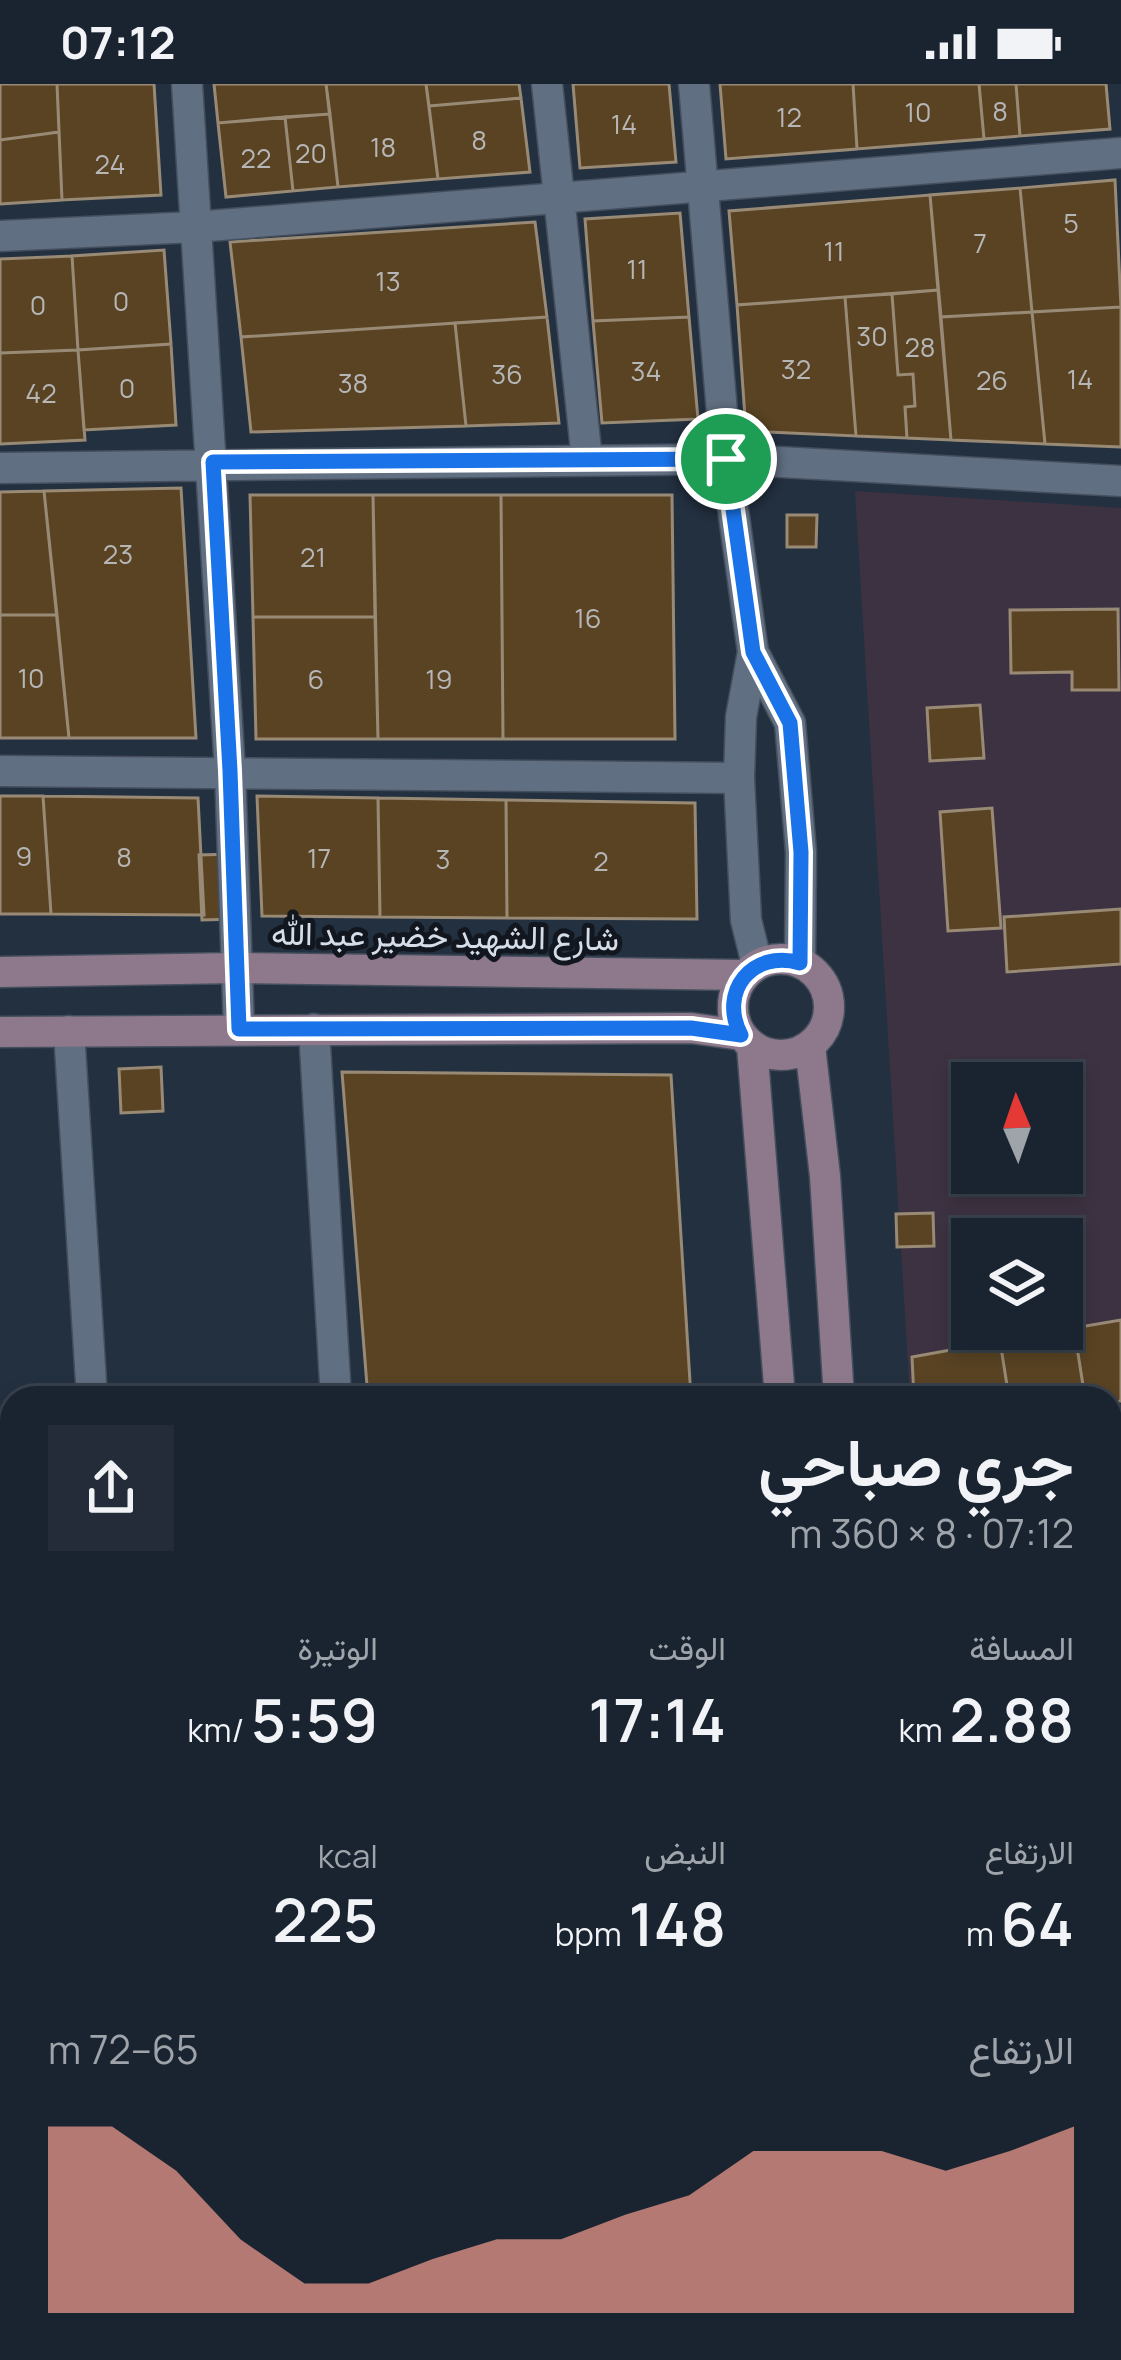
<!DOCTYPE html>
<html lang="ar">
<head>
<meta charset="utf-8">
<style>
  :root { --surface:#1a2430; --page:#232c38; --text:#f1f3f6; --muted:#9fa4ab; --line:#38414c; --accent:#f59d8e }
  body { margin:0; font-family:Manrope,Vazirmatn,sans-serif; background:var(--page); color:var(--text); direction:rtl; height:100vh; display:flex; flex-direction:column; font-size:45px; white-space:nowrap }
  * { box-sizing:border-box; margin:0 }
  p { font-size:39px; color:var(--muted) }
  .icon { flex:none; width:66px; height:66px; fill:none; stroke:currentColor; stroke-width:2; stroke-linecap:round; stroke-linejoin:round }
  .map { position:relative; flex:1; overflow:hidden; direction:ltr }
  .panel { position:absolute; left:0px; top:1302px; width:1122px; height:975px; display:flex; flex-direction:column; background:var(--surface); border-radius:36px 36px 0 0; box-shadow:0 6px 18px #0003,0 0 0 3px var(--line); direction:rtl }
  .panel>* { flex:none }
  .needle { width:78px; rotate:358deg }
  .fabs { position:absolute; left:951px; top:978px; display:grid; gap:24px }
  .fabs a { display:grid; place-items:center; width:132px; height:132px; border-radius:0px; background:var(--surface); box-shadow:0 6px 18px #0003,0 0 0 3px var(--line); font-size:60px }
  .pin { position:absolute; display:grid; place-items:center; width:102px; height:102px; color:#fff; margin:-51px; border:6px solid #fff; border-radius:50%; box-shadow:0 3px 12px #0007 }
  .round { display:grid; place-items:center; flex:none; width:126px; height:126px; border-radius:0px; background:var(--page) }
  .overview { display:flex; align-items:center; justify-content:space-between; height:204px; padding:0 48px }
  h1 { font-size:66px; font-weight:600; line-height:90px }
  .metrics { display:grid; grid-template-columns:repeat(3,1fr); gap:18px; height:204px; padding:12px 48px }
  .metrics div { display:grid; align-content:center }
  .metrics b { font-size:60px; font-weight:600 }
  .metrics small { font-size:33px; font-weight:400 }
  .metrics p { font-size:33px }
  .chart { height:336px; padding:24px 48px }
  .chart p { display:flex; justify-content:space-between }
  .chart svg { width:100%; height:216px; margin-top:12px; fill:var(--accent); opacity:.7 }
  .status { display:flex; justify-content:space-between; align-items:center; height:84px; padding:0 60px; background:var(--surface); direction:ltr }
  .status svg { height:33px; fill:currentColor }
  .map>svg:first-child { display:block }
  .education { fill:#3d3241; fill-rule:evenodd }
  .building { fill:#594323; stroke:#998a76; stroke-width:3 }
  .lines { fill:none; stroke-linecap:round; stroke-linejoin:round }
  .minor-casing { stroke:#444e5c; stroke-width:33 }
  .tertiary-casing { stroke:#444e5c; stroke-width:33 }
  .secondary-casing { stroke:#444e5c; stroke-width:33 }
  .minor { stroke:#616f82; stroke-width:30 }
  .tertiary { stroke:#616f82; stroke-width:30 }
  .secondary { stroke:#8d798b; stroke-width:30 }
  .route-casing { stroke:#fff; stroke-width:24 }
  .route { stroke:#1a73e8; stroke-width:15 }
  .labels { text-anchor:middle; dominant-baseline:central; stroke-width:10; stroke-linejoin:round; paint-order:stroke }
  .number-label { font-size:27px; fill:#b6b6b7 }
  .street-label { font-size:33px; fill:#d5dde8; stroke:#12171f }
</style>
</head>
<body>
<div class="status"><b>07:12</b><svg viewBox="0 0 49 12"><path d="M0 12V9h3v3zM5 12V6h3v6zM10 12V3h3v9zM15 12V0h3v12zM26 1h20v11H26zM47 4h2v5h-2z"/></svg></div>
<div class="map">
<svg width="1121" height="2276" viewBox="0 0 1121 2276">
  <rect width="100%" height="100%" fill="#233040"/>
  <!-- education -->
  <path class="education" d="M855,407L1121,424V1317L910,1314ZM972,999H1062V1089H972ZM972,1155H1062V1245H972Z"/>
  <!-- building -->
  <path class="building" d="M0,0H57L59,48L0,56Z
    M57,0H154L161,111L62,116Z
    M214,0H326L330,30L218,39Z
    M326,0H426L438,95L338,103Z
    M426,0H519L521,14L429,22Z
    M573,0H669L676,78L580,84Z
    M720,0H853L857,65L726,75Z
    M853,0H979L984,55L857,65Z
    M979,0H1016L1020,52L984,55Z
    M1016,0H1106L1110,45L1020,52Z
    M521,14L530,88L438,95L429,22Z
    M330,30L338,103L293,107L285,33Z
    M285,33L293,107L226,113L218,39Z
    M59,48L62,116L0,120V56Z
    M1115,96L1121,223L1032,228L1020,104Z
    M1020,104L1032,228L941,233L930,111Z
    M930,111L938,206L737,221L729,127Z
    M680,129L689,233L593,237L585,135Z
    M535,138L547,233L241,253L230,158Z
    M164,166L171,260L78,266L72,172Z
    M72,172L78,266L0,269V175Z
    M938,206L951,356L907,354L905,323L915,322L913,290L898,291L892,210Z
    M892,210L898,291L913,290L915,322L905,323L907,354L856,352L845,213Z
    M845,213L856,352L746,347L737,221Z
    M1121,223V363L1045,360L1032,228Z
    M1032,228L1045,360L951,356L941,233Z
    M547,233L559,339L466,342L455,239Z
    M689,233L698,335L602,339L593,237Z
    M455,239L466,342L251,348L241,253Z
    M171,260L176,341L84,346L78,266Z
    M78,266L85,356L0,360V269Z
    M181,404L196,654H69L44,407Z
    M44,407L57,531H0V408Z
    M250,411H373L375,533H253Z
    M373,411H501L503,655H378Z
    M501,411H672L675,655H503Z
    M787,431H817L816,463H787Z
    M1118,525L1119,606H1072V588L1011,589L1010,526Z
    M0,531H57L69,654H0Z
    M253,533H375L378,655H256Z
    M980,621L984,674L930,677L927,624Z
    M0,712H43L51,830H0Z
    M43,712L198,714L204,831L51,830Z
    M257,712L378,714L380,833L262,832Z
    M378,714L506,716L507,834L380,833Z
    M506,716L695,719L697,835L507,834Z
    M992,724L1001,844L948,847L940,728Z
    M234,770L238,835L202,836L199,771Z
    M1121,825V880L1007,888L1004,833Z
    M161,983L163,1027L121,1029L119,985Z
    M342,988L671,991L691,1314H368Z
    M933,1129L934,1162L897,1163L896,1130Z
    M1121,1236V1317L1110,1319V1314H1085L1074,1244Z
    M1074,1244L1085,1314H1009L1000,1257Z
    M1000,1257L1009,1314H914L912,1273Z
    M1121,1396V1511L1110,1512V1398Z
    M12,1462V1592L8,1593L0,1464Z
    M0,1507L8,1593H0Z
    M1121,1511V1678L1110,1677V1512Z
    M12,1592V1722L0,1723V1593Z
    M12,1805V1928L0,1929V1806Z
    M12,1928V2051L0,2052V1929Z
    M1121,2051V2173L1110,2174V2052Z
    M5,2126L12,2252H0V2127Z
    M5,2126H12V2238Z
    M1121,2173V2276H1081V2265H1110V2174Z
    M0,2252H12V2265H116L117,2276H0Z
    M192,2265H390L391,2276H193Z
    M428,2265H529L530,2276H429Z
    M529,2265H663L665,2276H530Z
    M663,2265H734L735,2276H665Z
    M984,2265H1081V2276H984Z"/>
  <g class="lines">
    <!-- minor casing -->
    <g class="minor-casing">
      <path id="minor" d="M187,0L230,687L239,945
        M547,0L587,376
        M0,152L195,143L1121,69
        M0,384L726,375L1121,397
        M0,687L739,694
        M314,945L336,1314
        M69,947L92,1314
        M1110,1354L1121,1353
        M0,1434L12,1433
        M1110,1704H1121
        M0,1766L12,1765
        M1110,1987L1121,1988
        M0,2093L12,2092
        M153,2265L154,2276
        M410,2265L411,2276"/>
    </g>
    <!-- tertiary casing -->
    <g class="tertiary-casing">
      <path id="tertiary" d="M694,0L726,375L753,568L741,633L739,694L746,836L757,880
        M753,568L790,639L801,768L800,879"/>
    </g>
    <!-- secondary casing -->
    <g class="secondary-casing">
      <path id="secondary" d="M733 923a48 48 0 1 1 96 0a48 48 0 1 1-96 0Z
        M0,888L237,884L744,891
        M0,948L691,944L741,951
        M752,962L780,1314
        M810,962L825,1092L839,1314
        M835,2265V2276
        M887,2265L888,2276"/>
    </g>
    <!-- minor -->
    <use href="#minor" class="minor"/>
    <!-- tertiary -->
    <use href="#tertiary" class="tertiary"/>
    <!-- secondary -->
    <use href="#secondary" class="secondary"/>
  </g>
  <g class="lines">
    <!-- route casing -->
    <g class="route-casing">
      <path id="route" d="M726,375L753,568L790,639L801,768L800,879C752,865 718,908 741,951L691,944L239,945L230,687L213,378Z"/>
    </g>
    <!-- route -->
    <use href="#route" class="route"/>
  </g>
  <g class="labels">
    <!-- number labels -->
    <g class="number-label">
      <text x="1000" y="26">8</text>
      <text x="918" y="27">10</text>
      <text x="789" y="32">12</text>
      <text x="624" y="39">14</text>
      <text x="479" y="55">8</text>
      <text x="383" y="62">18</text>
      <text x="311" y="68">20</text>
      <text x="256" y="73">22</text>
      <text x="110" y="79">24</text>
      <text x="1071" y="138">5</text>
      <text x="980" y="158">7</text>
      <text x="834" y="166">11</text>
      <text x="637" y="184">11</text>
      <text x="388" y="196">13</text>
      <text x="121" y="216">0</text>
      <text x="38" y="220">0</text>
      <text x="872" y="251">30</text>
      <text x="920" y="262">28</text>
      <text x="796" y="284">32</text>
      <text x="646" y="286">34</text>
      <text x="507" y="289">36</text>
      <text x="1080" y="294">14</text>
      <text x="992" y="295">26</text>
      <text x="353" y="298">38</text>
      <text x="127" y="303">0</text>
      <text x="41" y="308">42</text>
      <text x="118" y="469">23</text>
      <text x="313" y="472">21</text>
      <text x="588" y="533">16</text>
      <text x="31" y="593">10</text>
      <text x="316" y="594">6</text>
      <text x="439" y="594">19</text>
      <text x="24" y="771">9</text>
      <text x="124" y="772">8</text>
      <text x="319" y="773">17</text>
      <text x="443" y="774">3</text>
      <text x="601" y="776">2</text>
    </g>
    <!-- street labels -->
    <g class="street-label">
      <text transform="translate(445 851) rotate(1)">شارع الشهيد خضير عبد الله</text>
    </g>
  </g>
</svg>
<div class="fabs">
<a><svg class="needle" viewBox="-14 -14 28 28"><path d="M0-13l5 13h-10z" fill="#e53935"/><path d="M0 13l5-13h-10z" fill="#9fa4ab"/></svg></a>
<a><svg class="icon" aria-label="layers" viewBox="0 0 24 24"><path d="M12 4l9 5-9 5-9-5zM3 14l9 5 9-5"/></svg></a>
</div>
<div class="pin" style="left:726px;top:375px;background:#1e9e55"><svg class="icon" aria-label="arrive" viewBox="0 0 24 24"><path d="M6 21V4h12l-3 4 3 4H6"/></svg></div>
<section class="panel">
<div class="overview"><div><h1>جري صباحي</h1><p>07:12 · 8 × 360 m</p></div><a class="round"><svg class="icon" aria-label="share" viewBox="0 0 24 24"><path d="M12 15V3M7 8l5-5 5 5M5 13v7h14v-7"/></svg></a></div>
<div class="metrics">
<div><p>المسافة</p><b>2.88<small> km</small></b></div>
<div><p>الوقت</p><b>17:14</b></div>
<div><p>الوتيرة</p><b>5:59<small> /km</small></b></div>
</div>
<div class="metrics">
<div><p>الارتفاع</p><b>64<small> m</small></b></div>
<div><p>النبض</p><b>148<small> bpm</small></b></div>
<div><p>kcal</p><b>225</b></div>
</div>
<div class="chart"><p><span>الارتفاع</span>65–72 m</p>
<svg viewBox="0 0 160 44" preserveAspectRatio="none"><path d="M0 44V6L10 6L20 15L30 29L40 38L50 38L60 33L70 29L80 29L90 24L100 20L110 11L120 11L130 11L140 15L150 11L160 6V44z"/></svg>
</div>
</section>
</div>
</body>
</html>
